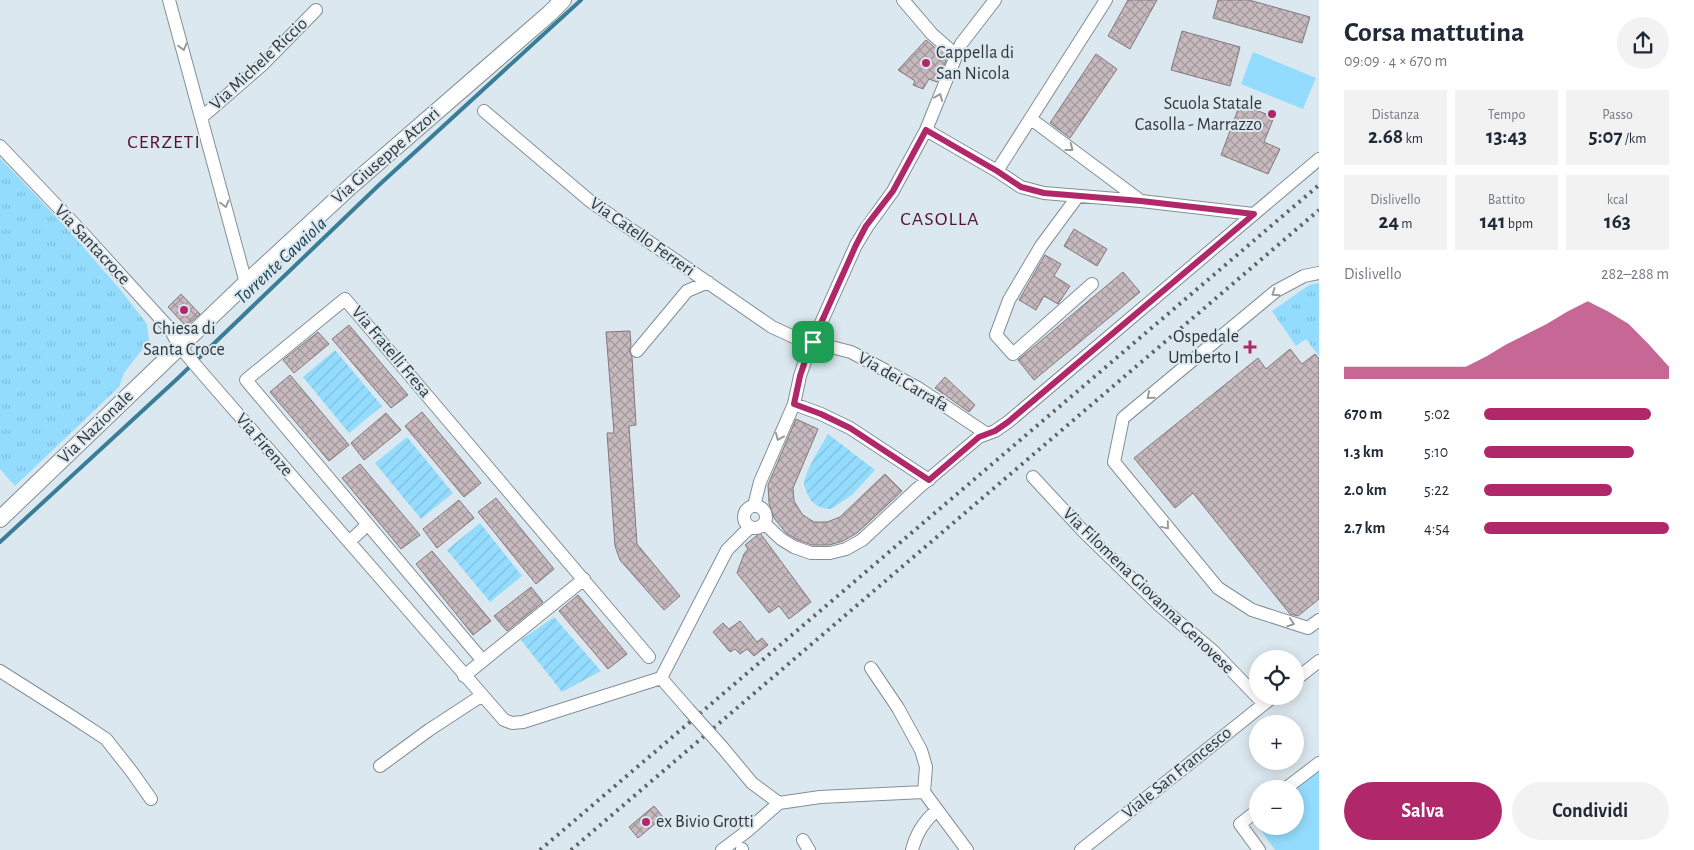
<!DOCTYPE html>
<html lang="it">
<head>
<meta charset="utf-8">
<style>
  :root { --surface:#fff; --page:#f2f2f3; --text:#1f2937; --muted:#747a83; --accent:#b02869 }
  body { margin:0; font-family:"Alegreya Sans",sans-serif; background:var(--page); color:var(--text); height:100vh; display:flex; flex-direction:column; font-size:19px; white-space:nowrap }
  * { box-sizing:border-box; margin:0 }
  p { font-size:16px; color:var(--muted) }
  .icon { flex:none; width:28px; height:28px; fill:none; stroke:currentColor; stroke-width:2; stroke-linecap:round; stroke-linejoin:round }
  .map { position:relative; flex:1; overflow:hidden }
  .panel { display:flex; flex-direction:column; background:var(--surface); width:375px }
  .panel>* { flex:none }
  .buttons { position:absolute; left:1249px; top:650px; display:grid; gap:10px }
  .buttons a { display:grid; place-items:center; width:55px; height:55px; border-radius:50%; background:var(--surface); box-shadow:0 2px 12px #0003; font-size:25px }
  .pin { position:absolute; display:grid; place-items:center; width:42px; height:42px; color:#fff; margin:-21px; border-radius:10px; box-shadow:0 2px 8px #0006 }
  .round { display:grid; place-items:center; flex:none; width:52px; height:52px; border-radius:26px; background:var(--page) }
  .head { display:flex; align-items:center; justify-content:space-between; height:85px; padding:0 25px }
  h1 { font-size:28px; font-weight:700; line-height:38px }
  .figures { display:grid; grid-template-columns:repeat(3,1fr); gap:8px; height:85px; padding:5px 25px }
  .figures div { display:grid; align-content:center; border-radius:0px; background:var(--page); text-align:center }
  .figures b { font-size:21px; font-weight:700 }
  .figures small { font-size:14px; font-weight:400 }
  .figures p { font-size:14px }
  .chart { height:140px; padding:10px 25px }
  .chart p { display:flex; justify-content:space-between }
  .chart svg { width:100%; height:90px; margin-top:5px; fill:var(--accent); opacity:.7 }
  .cta { display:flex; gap:10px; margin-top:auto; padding:10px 25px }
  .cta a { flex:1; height:58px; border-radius:30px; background:var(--accent); color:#fff; font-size:20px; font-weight:700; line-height:58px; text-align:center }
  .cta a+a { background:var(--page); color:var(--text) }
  ul { padding:0 25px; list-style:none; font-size:16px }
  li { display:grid; grid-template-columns:80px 60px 1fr; align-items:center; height:38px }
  li i { height:12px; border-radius:6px; background:var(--accent) }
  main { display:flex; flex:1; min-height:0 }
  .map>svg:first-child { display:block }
  .park { fill:url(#park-tufts) }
  .garden { fill:url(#garden-furrows) }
  .pitch { fill:#94dcfd }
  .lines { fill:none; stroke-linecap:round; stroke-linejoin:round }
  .stream { stroke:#397d98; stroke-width:4 }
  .building { fill:url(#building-cross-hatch); stroke:#85797d }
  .minor-casing { stroke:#838f95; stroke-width:14 }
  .major-casing { stroke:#838f95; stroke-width:18 }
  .minor { stroke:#fff; stroke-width:12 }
  .major { stroke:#fff; stroke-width:16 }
  .rail { stroke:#5e6568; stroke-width:4; stroke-dasharray:2.5 5; stroke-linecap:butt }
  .minor-bridge-casing { stroke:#838f95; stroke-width:14; stroke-linecap:butt }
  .minor-bridge { stroke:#fff; stroke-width:12 }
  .oneway { stroke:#989a9c }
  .route-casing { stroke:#fff; stroke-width:10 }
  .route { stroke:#b02869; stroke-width:6 }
  .poi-dot { fill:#b02869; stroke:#dce8ef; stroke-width:2 }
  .labels { text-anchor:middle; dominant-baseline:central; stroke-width:4; stroke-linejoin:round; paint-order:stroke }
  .poi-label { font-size:18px; fill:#313638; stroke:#dce8ef; text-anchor:start }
  .street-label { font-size:18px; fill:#313638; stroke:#dce8ef }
  .water-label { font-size:19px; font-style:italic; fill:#1a4253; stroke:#dce8ef }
  .quarter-label { font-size:20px; letter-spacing:1px; fill:#531230; stroke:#dce8ef }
</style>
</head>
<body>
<main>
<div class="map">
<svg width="1319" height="850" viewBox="0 0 1319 850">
  <defs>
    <pattern id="park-tufts" width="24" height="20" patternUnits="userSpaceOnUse" patternTransform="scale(1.25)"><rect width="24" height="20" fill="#94dcfd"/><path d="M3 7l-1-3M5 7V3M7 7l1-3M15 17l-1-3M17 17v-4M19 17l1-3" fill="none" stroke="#80bdda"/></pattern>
    <pattern id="garden-furrows" width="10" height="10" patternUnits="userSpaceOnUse" patternTransform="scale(1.25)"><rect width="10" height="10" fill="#94dcfd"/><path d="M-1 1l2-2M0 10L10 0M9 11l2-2" fill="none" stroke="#80bdda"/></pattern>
    <pattern id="building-cross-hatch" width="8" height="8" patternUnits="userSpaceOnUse" patternTransform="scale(1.25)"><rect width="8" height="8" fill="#c7babe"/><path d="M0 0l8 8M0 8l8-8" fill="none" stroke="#a2989b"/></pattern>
  </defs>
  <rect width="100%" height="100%" fill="#dce8ef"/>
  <!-- park -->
  <path class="park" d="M0,158L63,224L119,288L147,324L149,341L124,373L119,387L15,486L0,469Z
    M1319,283V356L1306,339L1296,346L1272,311L1309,285Z"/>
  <!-- garden -->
  <path class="garden" d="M335,350L382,406L349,433L303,377Z
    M828,434L875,470L852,495L831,509C823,509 815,506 810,499C808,495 805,489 804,485C804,472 822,445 828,434Z
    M407,437L453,493L421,519L375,463Z
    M480,523L522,576L490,602L447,550Z
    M554,617L601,671L562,692L521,640Z"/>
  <!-- pitch -->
  <path class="pitch" d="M1253,52L1316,78L1303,109L1241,84Z
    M1319,770V850H1275L1254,821L1257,818L1258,826H1295V789Z"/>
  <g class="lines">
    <!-- stream -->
    <path class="stream" d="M0,542L177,379L379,185L581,0"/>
  </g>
  <!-- building -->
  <path class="building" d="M1128,0H1157L1130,49L1108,36Z
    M1218,0H1249L1310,17L1302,43L1213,18Z
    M1182,31L1240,47L1230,86L1171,70Z
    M926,40L947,58L937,82L929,79L923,89L913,85L915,81L898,70Z
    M1096,54L1117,69L1070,138L1050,123Z
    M1240,104L1274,117L1264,142L1280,149L1268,174L1221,155Z
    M1074,229L1107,249L1097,266L1064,246Z
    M1045,255L1061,264L1054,276L1070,286L1058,304L1044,296L1036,310L1019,300Z
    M1123,272L1140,292L1034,380L1018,360Z
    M181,294L200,314L186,326L168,307Z
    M349,325L408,395L391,408L332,339Z
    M630,331L631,345L629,350L632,357L636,425L629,426L637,544L680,596L664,610L620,560L615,546L607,433H614L606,332Z
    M318,332L329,344L294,373L283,360Z
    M1290,349L1302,364L1315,354L1319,359V599L1298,616L1290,614L1193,493L1175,508L1134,458L1258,358L1266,369Z
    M290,375L349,445L329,461L270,392Z
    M945,377L975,405L969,412L935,388Z
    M422,412L481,483L464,497L405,426Z
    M386,413L401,430L364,460L351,443Z
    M796,419L818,429L793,488L794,501L802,514L809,519L814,522H827L840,517L885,474L902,491L857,533L843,541L829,545H812L798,540L786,533L774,518L769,503L768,485Z
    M360,464L420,535L401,549L342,478Z
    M496,498L554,569L536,584L478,512Z
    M459,500L474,518L437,548L423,529Z
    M760,533L811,602L789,619L779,606L769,613L737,573L744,554L748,549L745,545Z
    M432,551L491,621L473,635L416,564Z
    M531,587L543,602L507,631L494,616Z
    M578,595L627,654L608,669L559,611Z
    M740,621L757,642L762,638L768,645L754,656L747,649L740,654L735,649L730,652L713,632L723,623L729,629Z
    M654,806L663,817L638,838L629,827Z"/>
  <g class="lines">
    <!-- minor casing -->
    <g class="minor-casing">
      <path id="minor" d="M169,0L246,283
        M903,0L932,34L956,55
        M484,111L590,201L772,327L796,338L851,352L918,388L987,434
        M202,117L262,65L316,10
        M1031,119L1141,201
        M926,130L997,171L1021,187L1044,193L1141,201L1253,214
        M0,146L78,228L170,329L180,347L203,374L504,720L512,723L523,722L661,678L727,550L744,533L751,527
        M997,171L1106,0
        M1078,196L1041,246L1009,300L996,335L1013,354L1092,284
        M1319,273L1304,276L1276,291L1123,418L1114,462L1218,588L1252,610L1308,628L1319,620
        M637,351L687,291L708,282
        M794,404L821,414L850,428L929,480
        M1033,477L1083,531L1160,606L1213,651L1264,704
        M754,506L760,482L794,404L800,376L808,352L856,245L867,227L893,191L926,130L961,44L995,0
        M744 517a11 11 0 1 1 22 0a11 11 0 1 1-22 0Z
        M764,523L781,539L794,547L811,553H830L846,549L862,540L917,489L979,437L995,431L1008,422L1319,159
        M349,542L367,525
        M483,661L246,380L345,299L649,657
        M871,668L898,708L921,750L926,767L924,792L967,850
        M0,671L71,716L106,739L132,772L151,799
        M464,676L584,579
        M661,678L688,709
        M1295,680L1319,661
        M722,747L752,783L779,803L820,797L924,792
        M380,766L429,730L481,696
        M1285,789L1319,763
        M1258,810L1240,824L1259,850
        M803,840L809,850
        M742,849V850
        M722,850L746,832L779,803
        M912,850C916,833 924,821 937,810
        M1081,850L1274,696"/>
    </g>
    <!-- major casing -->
    <g class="major-casing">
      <path id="major" d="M0,519L246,283L352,185L550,13L563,0"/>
    </g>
    <!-- minor -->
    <use href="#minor" class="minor"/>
    <!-- major -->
    <use href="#major" class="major"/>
    <!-- rail -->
    <path class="rail" d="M540,850L1319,185
      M571,850L1319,210"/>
    <!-- minor-bridge casing -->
    <g class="minor-bridge-casing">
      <path id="minor-bridge" d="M688,709L722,747"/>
    </g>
    <!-- minor-bridge -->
    <use href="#minor-bridge" class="minor-bridge"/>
  </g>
  <!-- one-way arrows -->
  <defs><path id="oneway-chevron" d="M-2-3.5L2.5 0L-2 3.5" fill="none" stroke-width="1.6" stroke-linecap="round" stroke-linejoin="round" transform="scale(1.25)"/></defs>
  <g class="oneway">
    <use href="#oneway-chevron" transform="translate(183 47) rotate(75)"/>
    <use href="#oneway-chevron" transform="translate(939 97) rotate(-68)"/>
    <use href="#oneway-chevron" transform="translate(1070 148) rotate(37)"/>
    <use href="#oneway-chevron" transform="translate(225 204) rotate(75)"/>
    <use href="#oneway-chevron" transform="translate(1275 293) rotate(145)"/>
    <use href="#oneway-chevron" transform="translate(1150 396) rotate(140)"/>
    <use href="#oneway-chevron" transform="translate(779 437) rotate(113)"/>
    <use href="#oneway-chevron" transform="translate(1166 526) rotate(50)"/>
    <use href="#oneway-chevron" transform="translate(1291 623) rotate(18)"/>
  </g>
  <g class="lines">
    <!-- route casing -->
    <g class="route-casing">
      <path id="route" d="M926,130L997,171L1021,187L1044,193L1141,201L1254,214L1008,422L995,431L979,437L929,480L850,428L821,414L794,404L800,376L808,352L856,245L866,226L893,191Z"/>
    </g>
    <!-- route -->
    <use href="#route" class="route"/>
  </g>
  <!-- markers -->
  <g class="poi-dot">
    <circle cx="926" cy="63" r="5"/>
    <circle cx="1272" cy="114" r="5"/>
    <circle cx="184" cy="310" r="5"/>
    <path d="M1247.5 339.5h5v5h5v5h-5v5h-5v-5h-5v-5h5z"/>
    <circle cx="646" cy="822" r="5"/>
  </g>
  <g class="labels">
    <!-- poi labels -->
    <g class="poi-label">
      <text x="936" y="53">Cappella di<tspan x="936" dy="21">San Nicola</tspan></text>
      <text x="1262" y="104" text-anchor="end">Scuola Statale<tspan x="1262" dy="21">Casolla - Marrazzo</tspan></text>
      <text x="184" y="329" text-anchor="middle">Chiesa di<tspan x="184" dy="21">Santa Croce</tspan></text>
      <text x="1239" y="337" text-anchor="end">Ospedale<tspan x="1239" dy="21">Umberto I</tspan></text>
      <text x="656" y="822">ex Bivio Grotti</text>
    </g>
    <!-- street labels -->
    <g class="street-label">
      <text transform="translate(259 64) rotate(-43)">Via Michele Riccio</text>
      <text transform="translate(386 156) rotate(-41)">Via Giuseppe Atzori</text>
      <text transform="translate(642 237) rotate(35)">Via Catello Ferreri</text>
      <text transform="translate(92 245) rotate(47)">Via Santacroce</text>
      <text transform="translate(391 352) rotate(50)">Via Fratelli Fresa</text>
      <text transform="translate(903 382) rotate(30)">Via dei Carrafa</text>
      <text transform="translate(96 427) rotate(-44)">Via Nazionale</text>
      <text transform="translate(264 445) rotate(49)">Via Firenze</text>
      <text transform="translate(1148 591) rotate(44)">Via Filomena Giovanna Genovese</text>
      <text transform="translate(1177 773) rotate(-39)">Viale San Francesco</text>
    </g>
    <!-- water labels -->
    <g class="water-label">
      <text transform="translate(281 261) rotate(-43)">Torrente Cavaiola</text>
    </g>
    <!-- quarter labels -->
    <g class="quarter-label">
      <text x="164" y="142">CERZETI</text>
      <text x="940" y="219">CASOLLA</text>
    </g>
  </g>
</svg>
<div class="buttons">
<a><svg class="icon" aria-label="locate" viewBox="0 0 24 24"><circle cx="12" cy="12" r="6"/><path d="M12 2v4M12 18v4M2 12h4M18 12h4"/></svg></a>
<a>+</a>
<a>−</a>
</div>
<div class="pin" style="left:813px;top:342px;background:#1e9e55"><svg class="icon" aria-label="arrive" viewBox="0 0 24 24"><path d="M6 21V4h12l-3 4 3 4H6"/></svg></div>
</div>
<section class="panel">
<div class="head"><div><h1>Corsa mattutina</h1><p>09:09 · 4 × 670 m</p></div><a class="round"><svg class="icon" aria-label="share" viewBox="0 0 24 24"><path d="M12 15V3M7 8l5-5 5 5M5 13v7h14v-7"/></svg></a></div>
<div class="figures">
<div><p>Distanza</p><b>2.68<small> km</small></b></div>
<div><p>Tempo</p><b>13:43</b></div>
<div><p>Passo</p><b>5:07<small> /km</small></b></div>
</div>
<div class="figures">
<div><p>Dislivello</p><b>24<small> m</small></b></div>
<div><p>Battito</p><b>141<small> bpm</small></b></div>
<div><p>kcal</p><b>163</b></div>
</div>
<div class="chart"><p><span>Dislivello</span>282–288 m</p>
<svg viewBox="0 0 160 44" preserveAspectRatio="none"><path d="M0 44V38L10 38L20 38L30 38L40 38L50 38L60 38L70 33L80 27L90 22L100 17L110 11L120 6L130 11L140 17L150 27L160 38V44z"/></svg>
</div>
<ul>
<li><b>670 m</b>5:02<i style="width:90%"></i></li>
<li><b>1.3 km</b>5:10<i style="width:81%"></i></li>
<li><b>2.0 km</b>5:22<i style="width:69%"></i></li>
<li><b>2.7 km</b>4:54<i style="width:100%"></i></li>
</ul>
<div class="cta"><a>Salva</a><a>Condividi</a></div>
</section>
</main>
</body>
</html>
